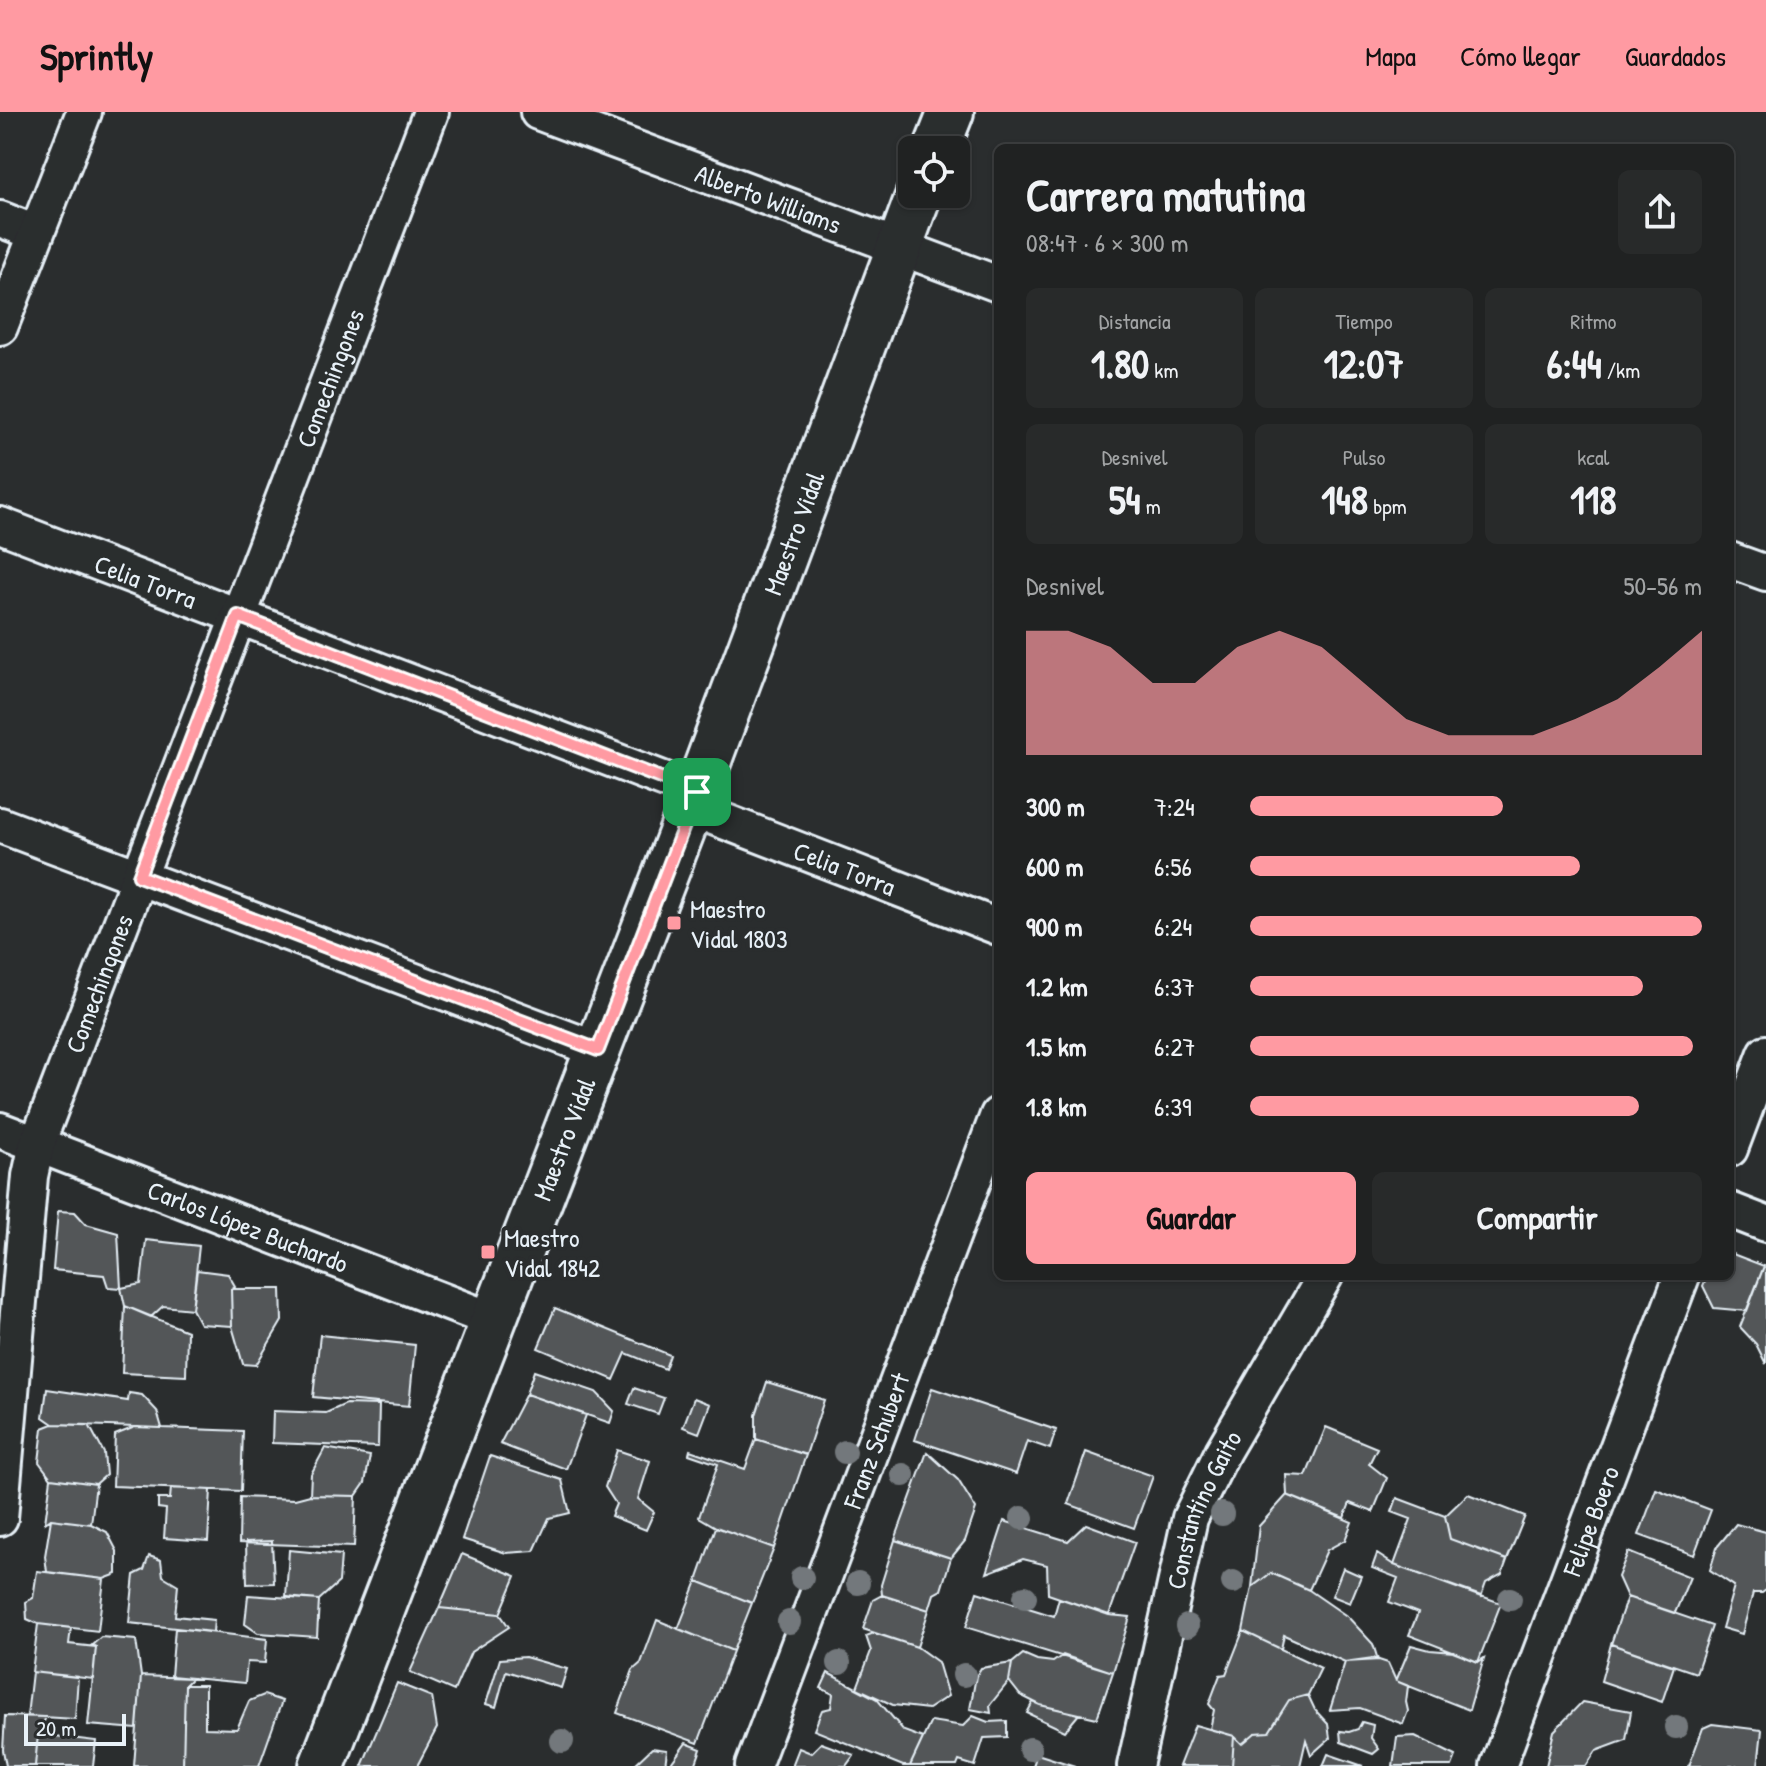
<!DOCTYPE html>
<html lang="es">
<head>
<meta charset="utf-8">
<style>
  :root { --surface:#202222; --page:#282a2a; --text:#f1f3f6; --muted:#a2a4a5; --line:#3d3f40; --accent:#ff9aa2 }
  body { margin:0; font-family:"Patrick Hand",sans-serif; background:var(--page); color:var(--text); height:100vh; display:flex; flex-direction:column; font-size:30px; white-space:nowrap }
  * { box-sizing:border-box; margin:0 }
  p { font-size:26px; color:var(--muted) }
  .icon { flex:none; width:44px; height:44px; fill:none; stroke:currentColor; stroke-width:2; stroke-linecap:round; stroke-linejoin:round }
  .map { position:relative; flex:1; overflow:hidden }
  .side { position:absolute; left:994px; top:32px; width:740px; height:1136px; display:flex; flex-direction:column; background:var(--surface); border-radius:12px; box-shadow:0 2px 6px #0004,0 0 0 2px var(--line) }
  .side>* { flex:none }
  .controls { position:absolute; left:898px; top:24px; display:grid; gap:16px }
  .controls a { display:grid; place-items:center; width:72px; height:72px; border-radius:12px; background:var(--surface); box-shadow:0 2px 6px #0004,0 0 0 2px var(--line); font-size:40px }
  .scale { position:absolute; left:24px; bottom:20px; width:102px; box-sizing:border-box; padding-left:8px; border:4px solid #e8f1f8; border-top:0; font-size:22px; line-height:28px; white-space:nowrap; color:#e8f1f8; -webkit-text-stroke:6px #2a2d2e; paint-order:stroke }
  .pin { position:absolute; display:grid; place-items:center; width:68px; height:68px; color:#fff; margin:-34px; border-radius:16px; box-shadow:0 4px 12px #0006 }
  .round { display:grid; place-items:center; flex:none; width:84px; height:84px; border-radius:12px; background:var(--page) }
  .headline { display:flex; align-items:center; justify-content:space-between; height:136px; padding:0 32px }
  h1 { font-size:44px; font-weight:700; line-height:60px }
  .figures { display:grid; grid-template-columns:repeat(3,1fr); gap:12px; height:136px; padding:8px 32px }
  .figures div { display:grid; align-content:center; border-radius:12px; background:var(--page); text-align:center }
  .figures b { font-size:40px; font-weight:700 }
  .figures small { font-size:22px; font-weight:400 }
  .figures p { font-size:22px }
  .chart { height:224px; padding:16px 32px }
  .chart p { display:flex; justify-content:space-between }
  .chart svg { width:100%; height:144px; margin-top:8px; fill:var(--accent); opacity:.7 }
  .cta { display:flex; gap:16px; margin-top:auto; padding:16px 32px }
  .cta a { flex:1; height:92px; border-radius:12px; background:var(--accent); color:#111; font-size:32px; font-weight:700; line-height:92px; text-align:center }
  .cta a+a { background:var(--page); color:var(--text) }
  ul { padding:0 32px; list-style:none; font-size:26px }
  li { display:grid; grid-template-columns:128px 96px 1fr; align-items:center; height:60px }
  li i { height:20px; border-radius:10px; background:var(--accent) }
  header { display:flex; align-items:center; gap:48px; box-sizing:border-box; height:112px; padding:0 40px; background:var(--accent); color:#111 }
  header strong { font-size:38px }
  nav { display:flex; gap:44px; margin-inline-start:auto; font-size:28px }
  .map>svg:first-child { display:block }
  .building { fill:#535759; stroke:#e8f1f8; stroke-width:2 }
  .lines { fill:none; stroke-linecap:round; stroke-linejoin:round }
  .minor-casing { stroke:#e8f1f8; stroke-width:40 }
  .secondary-casing { stroke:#e8f1f8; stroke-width:50 }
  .minor { stroke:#2a2d2e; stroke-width:34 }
  .secondary { stroke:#2a2d2e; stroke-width:44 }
  .tree { fill:#73787b }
  .route-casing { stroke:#fff; stroke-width:16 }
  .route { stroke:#ff9aa2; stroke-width:10 }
  .poi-dot { fill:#ff9aa2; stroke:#2a2d2e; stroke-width:3 }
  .labels { text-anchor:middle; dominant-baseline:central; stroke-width:8; stroke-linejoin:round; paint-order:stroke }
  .street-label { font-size:26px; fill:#e8f1f8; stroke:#2a2d2e }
  .poi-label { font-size:26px; fill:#e8f1f8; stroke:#2a2d2e; text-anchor:start }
</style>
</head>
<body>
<header>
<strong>Sprintly</strong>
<nav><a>Mapa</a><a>Cómo llegar</a><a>Guardados</a></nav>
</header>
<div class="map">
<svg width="1766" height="1654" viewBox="0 0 1766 1654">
  <rect width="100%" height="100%" fill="#2a2d2e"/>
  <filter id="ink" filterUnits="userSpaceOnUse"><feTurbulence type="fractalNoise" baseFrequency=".0125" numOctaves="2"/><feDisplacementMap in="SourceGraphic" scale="16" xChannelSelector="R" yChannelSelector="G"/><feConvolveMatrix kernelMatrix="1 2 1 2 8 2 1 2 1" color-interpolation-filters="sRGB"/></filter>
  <g filter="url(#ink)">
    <!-- building -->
    <path class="building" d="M58,1099L75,1100L86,1112L118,1121L121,1176L108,1175L104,1163L53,1158Z
      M146,1128L199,1134L192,1197L163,1194L151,1205L125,1194L121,1176L141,1172Z
      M1730,1141L1764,1154L1747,1199L1714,1196L1703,1174L1707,1164H1730Z
      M1764,1154L1766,1155V1252L1756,1232L1740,1215Z
      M197,1158L228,1162L235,1174L231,1177L232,1214L200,1212L192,1197Z
      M231,1177H281L282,1209L256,1253L243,1252L232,1214Z
      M125,1194L187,1219L186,1264L122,1261Z
      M555,1196L670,1243L665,1257L626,1241L614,1268L538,1236Z
      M320,1223L415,1233L409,1294L313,1285Z
      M534,1259L596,1280L614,1299L610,1311L526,1282Z
      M767,1270L824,1288L806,1343L756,1327V1303Z
      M634,1276L664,1286L658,1302L628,1292Z
      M932,1276L1056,1318L1050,1337L1027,1329L1016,1362L915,1328Z
      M47,1277L128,1289L129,1281L142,1283L157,1299L162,1316L53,1312L43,1305Z
      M526,1282L586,1303L566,1357L500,1332Z
      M694,1286L710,1292L699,1321L683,1315Z
      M346,1292L379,1293L378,1335L272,1331L273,1299L326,1301Z
      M53,1312L89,1313L104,1341L106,1363L96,1372L51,1366L39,1350L43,1316Z
      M135,1315L243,1319L241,1379L113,1374L115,1323Z
      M1326,1315L1377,1336L1369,1352L1387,1366L1373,1400L1350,1391L1344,1406L1287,1383L1286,1363L1306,1364Z
      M756,1327L806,1343L774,1436L716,1415L699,1405L718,1352L689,1342L690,1338L745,1357Z
      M325,1336L370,1344L365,1371L356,1384L310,1383L311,1362Z
      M617,1338L650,1349L638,1387L654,1400L646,1418L611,1404L616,1392L605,1375Z
      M927,1340L958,1368L976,1397L965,1429L951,1446L895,1428Z
      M1086,1340L1153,1364L1134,1416L1068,1392Z
      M490,1344L562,1368L570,1401L549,1406L534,1439L506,1441L462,1427Z
      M51,1366L96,1372L91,1412L51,1407L45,1411Z
      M171,1376L211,1378L208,1429L164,1426L166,1397L158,1396V1387H170Z
      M1656,1377L1711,1398L1694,1443L1639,1423Z
      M1468,1382L1525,1404L1507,1448L1450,1427L1445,1404Z
      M310,1383L356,1384L354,1435L239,1431L240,1385L295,1387Z
      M1287,1383L1352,1410L1345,1428L1327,1438L1309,1478L1271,1461L1252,1475L1259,1414Z
      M1397,1386L1445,1404L1450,1427L1507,1448L1502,1462L1486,1471L1481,1485L1394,1453L1411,1407L1392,1400Z
      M51,1407L91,1412L107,1420L117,1439V1462L104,1467L47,1460L45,1444Z
      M1004,1409L1068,1429L1086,1412L1135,1430L1109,1503L1048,1482L1047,1453L1023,1447L987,1461Z
      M1736,1412L1766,1420V1478L1762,1481H1753L1742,1522L1722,1516L1734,1474L1710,1458L1717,1435Z
      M716,1415L774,1436L752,1491L697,1469Z
      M895,1428L951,1446L941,1478L934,1482L929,1498L882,1483L881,1473Z
      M272,1429L274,1471L247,1472L246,1430Z
      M289,1438L341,1443L339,1470L319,1488L286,1485Z
      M1628,1440L1690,1465L1675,1501L1627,1485L1618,1465Z
      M462,1442L516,1464L500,1502L439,1496Z
      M1377,1442L1394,1453L1501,1491L1478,1550L1409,1523L1418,1501L1389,1490L1398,1466L1372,1456Z
      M149,1444L161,1448L163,1464L178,1473L175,1504L214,1508L213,1520L129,1511L134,1463L144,1458Z
      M1343,1456L1361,1464L1350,1491L1332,1484Z
      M37,1459L104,1467L98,1519L38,1512L27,1507L26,1490L33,1486Z
      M1271,1461L1309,1478L1348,1505L1373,1532L1378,1548L1345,1550L1284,1523L1281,1537L1243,1519L1252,1475Z
      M697,1469L752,1491L733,1539L678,1517Z
      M977,1480L1054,1504L1059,1486L1109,1503L1130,1505L1113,1560L966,1515Z
      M248,1483L319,1488L317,1525L258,1521L245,1512Z
      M882,1483L929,1498L917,1535L863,1517L873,1488Z
      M1627,1485L1712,1514L1696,1561L1611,1532Z
      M439,1496L500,1502L509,1515L471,1540L454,1579L410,1560Z
      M657,1508L733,1539L698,1631L617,1601L633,1558L641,1551Z
      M38,1512L71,1516L69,1532L96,1535L93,1567L32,1560Z
      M175,1516L267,1527L265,1551L247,1550L245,1571L171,1564Z
      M1243,1519L1321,1556L1308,1583L1289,1588L1269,1620L1255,1621L1242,1632L1234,1624L1210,1617L1214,1598L1209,1592L1220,1563L1226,1562Z
      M874,1521L917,1535L938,1550L948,1584L928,1597L893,1593L857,1576L871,1539L866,1524Z
      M101,1525L136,1528L141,1564L137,1617L88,1613L96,1535L92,1533Z
      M1611,1532L1674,1554L1662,1590L1601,1569Z
      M1411,1533L1430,1538L1454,1540L1478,1550L1484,1546L1469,1598L1396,1569Z
      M1023,1542L1037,1548L1053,1550L1063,1543L1113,1560L1097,1606L1040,1593L1020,1583L1009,1569L1012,1551Z
      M525,1545L567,1557L561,1576L506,1559L496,1595L486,1592L500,1547Z
      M1373,1546L1388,1551L1396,1569L1408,1574L1406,1590L1408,1599L1403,1612L1360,1596L1330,1598L1345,1550Z
      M1012,1551L1009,1569L990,1593L991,1601L970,1597L976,1564L981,1556Z
      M32,1560L78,1565L75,1607L27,1604Z
      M828,1561L877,1587L904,1619L923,1626L910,1654H903L814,1618L822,1598L831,1596L833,1582L821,1576Z
      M141,1564L192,1566L185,1573L183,1654H134Z
      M397,1571L432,1585L437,1616L417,1654H362Z
      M185,1573H205V1616L237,1617L249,1589L264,1583L282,1589L259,1654H183Z
      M1308,1583L1315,1598L1328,1612L1330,1626L1311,1643L1306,1628L1300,1654H1232L1234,1624L1242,1632L1255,1621L1269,1620L1289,1588Z
      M1033,1590L1040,1593L1079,1602L1065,1619L1027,1601Z
      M1582,1590L1631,1599L1626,1628L1596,1639L1586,1654H1546L1554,1619Z
      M5,1604L46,1605L38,1622L35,1654H6L3,1638Z
      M973,1604L988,1610L1007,1609V1625L984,1626L975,1654L959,1649L957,1654H910L931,1609L963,1614Z
      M1362,1610L1373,1613L1371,1626L1379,1637L1373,1642L1341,1630L1340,1619L1349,1620L1358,1617Z
      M1712,1612L1762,1618L1758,1654H1689L1703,1616Z
      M1195,1613L1234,1624L1232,1654H1179Z
      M38,1622L96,1629L93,1654H35Z
      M1415,1624L1456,1644L1452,1654H1393L1397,1625Z
      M686,1631L701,1637L695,1654H669Z
      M821,1631L854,1643L846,1654H792L799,1636L811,1641Z
      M652,1636L667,1638L665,1654H633Z
      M1037,1642L1075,1654H1033Z
      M1328,1642L1363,1654H1323Z"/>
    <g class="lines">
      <!-- minor casing -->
      <g class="minor-casing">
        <g id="minor">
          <path id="s1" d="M538,0L998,172"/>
          <path d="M0,107L36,121"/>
          <path d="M0,215L84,0"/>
          <path id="s2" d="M0,413L697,680"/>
          <path d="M1730,448L1766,461"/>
          <path id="s3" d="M690,696L998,815"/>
          <path d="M0,713L598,938"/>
          <path id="s4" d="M0,1018L495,1209"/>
          <path d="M1730,1037L1766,941"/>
          <path d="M1730,1098L1766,1112"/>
          <path id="s5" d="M0,1406L30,1064L37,1032L431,0"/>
          <path id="s6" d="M753,1654L998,1003"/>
          <path id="s7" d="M1135,1654L1190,1406L1223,1339L1325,1164"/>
          <path id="s8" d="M1498,1654L1682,1164"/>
        </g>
      </g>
      <!-- secondary casing -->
      <g class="secondary-casing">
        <g id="secondary">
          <path d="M936,38L951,0"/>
          <path id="s9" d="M322,1654L697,680L919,82"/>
        </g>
      </g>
      <!-- minor -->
      <use href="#minor" class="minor"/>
      <!-- secondary -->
      <use href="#secondary" class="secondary"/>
    </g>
    <!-- trees -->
    <g class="tree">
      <circle cx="845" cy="1340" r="12"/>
      <circle cx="903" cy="1363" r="12"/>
      <circle cx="1222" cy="1402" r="12"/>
      <circle cx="1022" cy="1406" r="12"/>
      <circle cx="802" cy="1466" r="12"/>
      <circle cx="1233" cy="1470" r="12"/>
      <circle cx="858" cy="1471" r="12"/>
      <circle cx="1025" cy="1485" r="12"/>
      <circle cx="1510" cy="1487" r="12"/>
      <circle cx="789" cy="1510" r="12"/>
      <circle cx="1187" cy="1514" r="12"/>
      <circle cx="839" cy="1551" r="12"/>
      <circle cx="964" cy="1563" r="12"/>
      <circle cx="1676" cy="1615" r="12"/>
      <circle cx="562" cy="1629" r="12"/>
      <circle cx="1030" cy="1637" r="12"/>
    </g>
  </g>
  <g class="lines" filter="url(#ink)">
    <!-- route casing -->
    <g class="route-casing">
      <path id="route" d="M238,504L697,680L598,938L139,764Z"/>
    </g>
    <!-- route -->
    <use href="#route" class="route"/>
  </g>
  <!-- markers -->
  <g class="poi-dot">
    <rect x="666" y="803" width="16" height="16" rx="4"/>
    <rect x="480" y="1132" width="16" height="16" rx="4"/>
  </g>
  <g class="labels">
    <!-- street labels -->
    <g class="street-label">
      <text stroke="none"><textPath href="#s1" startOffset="246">Alberto Williams</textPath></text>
      <text stroke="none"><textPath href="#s5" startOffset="1196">Comechingones</textPath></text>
      <text stroke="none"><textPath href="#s9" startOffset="1320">Maestro Vidal</textPath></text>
      <text stroke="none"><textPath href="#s2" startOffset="156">Celia Torra</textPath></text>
      <text stroke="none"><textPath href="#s3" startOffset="166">Celia Torra</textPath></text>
      <text stroke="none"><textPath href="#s5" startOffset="548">Comechingones</textPath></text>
      <text stroke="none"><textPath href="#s9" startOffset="672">Maestro Vidal</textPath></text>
      <text stroke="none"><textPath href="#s4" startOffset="266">Carlos López Buchardo</textPath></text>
      <text stroke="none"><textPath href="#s6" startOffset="348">Franz Schubert</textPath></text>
      <text stroke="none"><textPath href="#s7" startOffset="266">Constantino Gaito</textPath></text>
      <text stroke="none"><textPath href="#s8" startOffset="262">Felipe Boero</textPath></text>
    </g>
    <!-- poi labels -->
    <g class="poi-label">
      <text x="690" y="796">Maestro<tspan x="690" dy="30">Vidal 1803</tspan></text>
      <text x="504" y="1125">Maestro<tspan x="504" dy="30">Vidal 1842</tspan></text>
    </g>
  </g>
</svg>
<div class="controls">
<a><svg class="icon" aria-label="locate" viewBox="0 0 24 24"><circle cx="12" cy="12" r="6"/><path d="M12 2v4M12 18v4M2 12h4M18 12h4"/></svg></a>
</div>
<div class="scale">20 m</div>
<div class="pin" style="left:697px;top:680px;background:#1e9e55"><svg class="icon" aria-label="arrive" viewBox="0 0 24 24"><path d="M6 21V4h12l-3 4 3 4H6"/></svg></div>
<section class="side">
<div class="headline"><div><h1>Carrera matutina</h1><p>08:47 · 6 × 300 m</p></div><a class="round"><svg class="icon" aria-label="share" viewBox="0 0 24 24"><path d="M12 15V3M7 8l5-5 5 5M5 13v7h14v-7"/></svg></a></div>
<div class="figures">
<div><p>Distancia</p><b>1.80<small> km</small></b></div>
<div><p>Tiempo</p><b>12:07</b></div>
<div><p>Ritmo</p><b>6:44<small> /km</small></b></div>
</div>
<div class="figures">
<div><p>Desnivel</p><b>54<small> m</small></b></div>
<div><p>Pulso</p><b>148<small> bpm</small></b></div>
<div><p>kcal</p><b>118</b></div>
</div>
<div class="chart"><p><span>Desnivel</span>50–56 m</p>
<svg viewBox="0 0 160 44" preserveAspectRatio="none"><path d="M0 44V6L10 6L20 11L30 22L40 22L50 11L60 6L70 11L80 22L90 33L100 38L110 38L120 38L130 33L140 27L150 17L160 6V44z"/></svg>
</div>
<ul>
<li><b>300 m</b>7:24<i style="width:56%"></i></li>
<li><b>600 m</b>6:56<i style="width:73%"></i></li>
<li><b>900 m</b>6:24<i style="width:100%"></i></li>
<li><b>1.2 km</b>6:37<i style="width:87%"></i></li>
<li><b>1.5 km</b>6:27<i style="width:98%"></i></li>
<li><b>1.8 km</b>6:39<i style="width:86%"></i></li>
</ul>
<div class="cta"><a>Guardar</a><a>Compartir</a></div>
</section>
</div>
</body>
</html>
